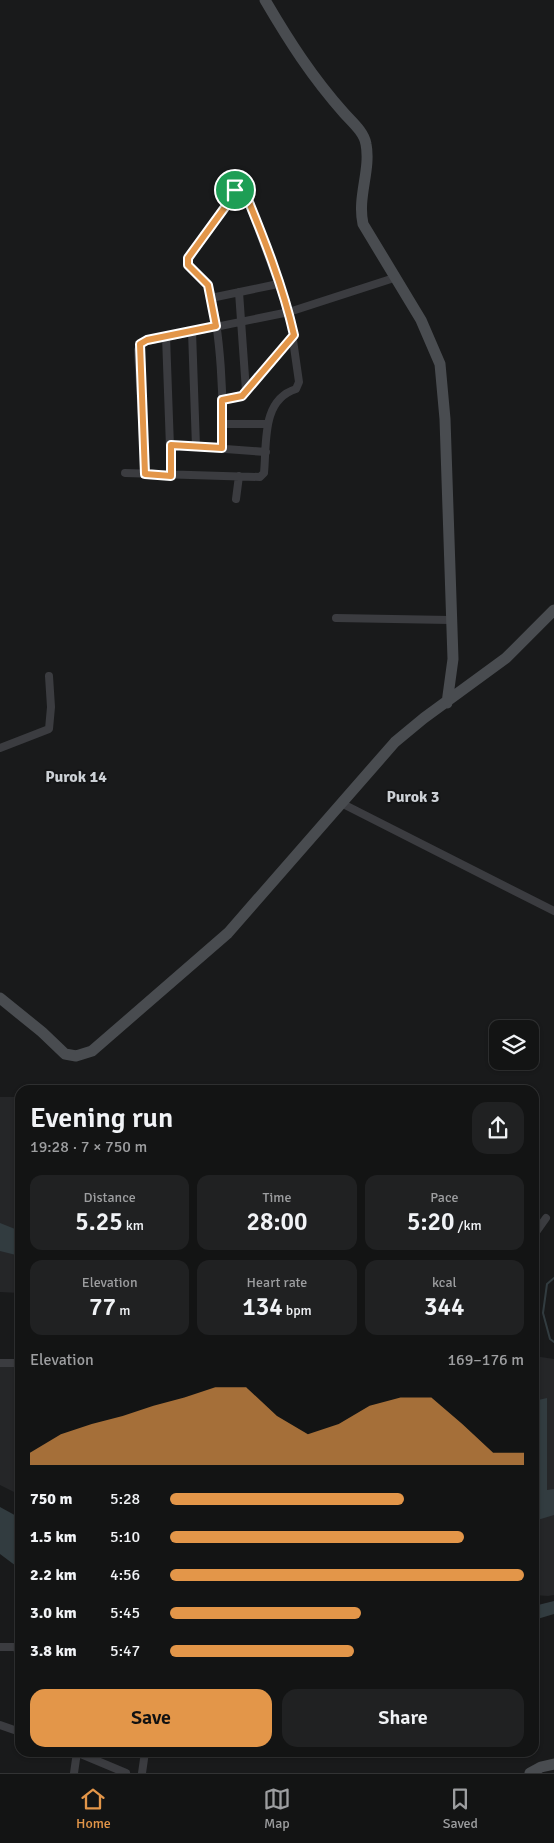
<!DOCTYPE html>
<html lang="en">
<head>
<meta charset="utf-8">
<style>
  :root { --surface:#131414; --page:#202122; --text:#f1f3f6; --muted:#9d9ea0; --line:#323334; --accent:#e39649 }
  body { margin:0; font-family:Signika,sans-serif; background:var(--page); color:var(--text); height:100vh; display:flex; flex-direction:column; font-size:19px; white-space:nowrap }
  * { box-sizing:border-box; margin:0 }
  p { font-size:16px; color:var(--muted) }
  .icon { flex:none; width:28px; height:28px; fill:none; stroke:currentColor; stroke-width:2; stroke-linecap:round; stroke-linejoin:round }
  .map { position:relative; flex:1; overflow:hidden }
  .drawer { position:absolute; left:15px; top:1085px; width:524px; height:672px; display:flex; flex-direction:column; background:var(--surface); border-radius:15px; box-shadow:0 1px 4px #0004,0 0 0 1px var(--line) }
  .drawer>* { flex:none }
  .controls { position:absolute; left:489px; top:1020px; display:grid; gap:10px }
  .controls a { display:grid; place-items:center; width:50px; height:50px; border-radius:10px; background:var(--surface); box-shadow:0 1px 4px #0004,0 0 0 1px var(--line); font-size:25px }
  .pin { position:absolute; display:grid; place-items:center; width:42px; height:42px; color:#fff; margin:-21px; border:2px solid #fff; border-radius:50%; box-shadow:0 1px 5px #0007 }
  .round { display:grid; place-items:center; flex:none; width:52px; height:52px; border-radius:15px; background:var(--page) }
  .head { display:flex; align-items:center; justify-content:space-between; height:85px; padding:0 15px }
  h1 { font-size:28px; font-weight:600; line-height:38px }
  .stats { display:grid; grid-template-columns:repeat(3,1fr); gap:8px; height:85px; padding:5px 15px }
  .stats div { display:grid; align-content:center; border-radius:12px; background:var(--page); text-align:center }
  .stats b { font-size:25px; font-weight:600 }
  .stats small { font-size:14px; font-weight:400 }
  .stats p { font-size:14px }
  .chart { height:140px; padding:10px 15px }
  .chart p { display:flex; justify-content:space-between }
  .chart svg { width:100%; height:90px; margin-top:5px; fill:var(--accent); opacity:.7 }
  .button { display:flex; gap:10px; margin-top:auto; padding:10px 15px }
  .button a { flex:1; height:58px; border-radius:15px; background:var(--accent); color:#111; font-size:20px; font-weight:600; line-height:58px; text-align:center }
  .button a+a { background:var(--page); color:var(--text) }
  ul { padding:0 15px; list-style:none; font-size:16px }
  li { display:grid; grid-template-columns:80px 60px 1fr; align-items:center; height:38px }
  li i { height:12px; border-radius:6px; background:var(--accent) }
  .tabs { display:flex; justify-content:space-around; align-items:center; height:70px; border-top:1px solid var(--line); background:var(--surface); font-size:14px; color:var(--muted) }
  .tabs a { display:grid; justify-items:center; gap:2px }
  .tabs .selected { color:var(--accent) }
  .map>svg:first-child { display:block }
  .built { fill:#252628 }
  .water { fill:#323c40 }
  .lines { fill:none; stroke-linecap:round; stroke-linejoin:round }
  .stream { stroke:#323c40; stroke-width:2 }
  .street { stroke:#3b3c40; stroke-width:8 }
  .secondary { stroke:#494c50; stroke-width:11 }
  .route-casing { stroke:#fff; stroke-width:10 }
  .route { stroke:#e39649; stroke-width:6 }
  .labels { text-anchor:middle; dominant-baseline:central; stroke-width:4; stroke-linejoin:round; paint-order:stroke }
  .neighbourhood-label { font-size:16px; font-weight:bold; fill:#cdd1d6; stroke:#141516 }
</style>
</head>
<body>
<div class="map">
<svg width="554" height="1773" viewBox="0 0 554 1773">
  <rect width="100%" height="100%" fill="#191a1b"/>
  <!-- built -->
  <path class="built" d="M0,1097H20V1293L0,1292Z
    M534,1356L554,1359V1595L548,1596L534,1595Z
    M0,1366L20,1367V1495L0,1485Z"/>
  <!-- water -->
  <path class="water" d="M0,1223L20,1231V1256L0,1251Z
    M547,1398V1490L554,1489V1515L534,1521V1401Z
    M0,1507L20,1518V1569L0,1554Z
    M554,1601V1614L534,1620V1606Z"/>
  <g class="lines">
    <!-- stream -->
    <path class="stream" d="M554,1278L547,1284L543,1313L550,1339L554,1342"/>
    <!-- street -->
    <path class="street" d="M239,292L246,391
      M211,298L278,284
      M192,331L196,447
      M166,336L171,475
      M222,400L242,395L294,335
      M223,424H268
      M171,445L266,452
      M125,473L260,477L264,473C267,443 261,400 296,389L299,382L289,312L244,190L239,188L235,190L187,262C190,273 206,276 209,287C221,334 224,400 222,448
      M145,474L138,350L142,342L289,312L394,278
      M236,499L239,476
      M336,618L450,620
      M0,748L49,729L51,707L49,676
      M343,804L554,911
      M534,1235L546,1218
      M0,1363H20
      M0,1647H20
      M17,1647L20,1664
      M0,1725L20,1732
      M76,1752L126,1773
      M74,1773L77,1752
      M142,1773L145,1752"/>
    <!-- secondary -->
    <path class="secondary" d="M265,0C289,41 312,77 344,113C352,122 364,132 366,144C371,170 357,197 363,224L421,320L440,364L445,419L453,659L447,703
      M0,998L42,1032L65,1054L76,1056L92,1051L228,933L395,742L424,718L506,658L554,610
      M530,1773L541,1767L554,1764"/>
  </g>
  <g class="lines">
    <!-- route casing -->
    <g class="route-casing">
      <path id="route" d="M239,188L244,190C263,236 283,286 294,335L242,396L222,400V448L171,445V476L145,474L140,344L147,340L216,326L208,285L188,265V258Z"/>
    </g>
    <!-- route -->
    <use href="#route" class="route"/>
  </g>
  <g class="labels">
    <!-- neighbourhood labels -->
    <g class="neighbourhood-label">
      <text x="76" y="777">Purok 14</text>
      <text x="413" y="797">Purok 3</text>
    </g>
  </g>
</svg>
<div class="controls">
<a><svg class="icon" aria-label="layers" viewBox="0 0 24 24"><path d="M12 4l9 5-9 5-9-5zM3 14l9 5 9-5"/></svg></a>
</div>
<div class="pin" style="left:235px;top:190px;background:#1e9e55"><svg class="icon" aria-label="arrive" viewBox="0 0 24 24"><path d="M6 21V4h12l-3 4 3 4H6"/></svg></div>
<section class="drawer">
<div class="head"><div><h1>Evening run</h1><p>19:28 · 7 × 750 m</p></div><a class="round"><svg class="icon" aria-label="share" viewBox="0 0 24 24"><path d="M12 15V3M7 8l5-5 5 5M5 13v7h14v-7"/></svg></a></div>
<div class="stats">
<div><p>Distance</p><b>5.25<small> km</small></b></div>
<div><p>Time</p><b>28:00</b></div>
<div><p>Pace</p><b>5:20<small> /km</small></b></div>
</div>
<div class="stats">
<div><p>Elevation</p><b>77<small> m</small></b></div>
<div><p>Heart rate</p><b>134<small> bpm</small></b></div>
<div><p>kcal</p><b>344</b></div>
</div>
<div class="chart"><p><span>Elevation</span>169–176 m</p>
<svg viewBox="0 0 160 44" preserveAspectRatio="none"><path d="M0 44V38L10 29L20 24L30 20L40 15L50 11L60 6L70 6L80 20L90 29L100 24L110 15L120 11L130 11L140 24L150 38L160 38V44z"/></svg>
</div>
<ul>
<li><b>750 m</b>5:28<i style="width:66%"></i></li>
<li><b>1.5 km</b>5:10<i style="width:83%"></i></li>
<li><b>2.2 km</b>4:56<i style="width:100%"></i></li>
<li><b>3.0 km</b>5:45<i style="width:54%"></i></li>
<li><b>3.8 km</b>5:47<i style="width:52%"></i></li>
</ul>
<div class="button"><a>Save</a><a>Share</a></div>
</section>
</div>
<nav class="tabs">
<a class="selected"><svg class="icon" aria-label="home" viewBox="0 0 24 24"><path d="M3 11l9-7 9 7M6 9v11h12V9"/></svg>Home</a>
<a><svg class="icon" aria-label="map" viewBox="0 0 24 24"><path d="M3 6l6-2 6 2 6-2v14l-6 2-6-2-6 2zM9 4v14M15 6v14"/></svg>Map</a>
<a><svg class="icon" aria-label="saved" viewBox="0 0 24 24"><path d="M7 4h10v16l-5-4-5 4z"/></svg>Saved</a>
</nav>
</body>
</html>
